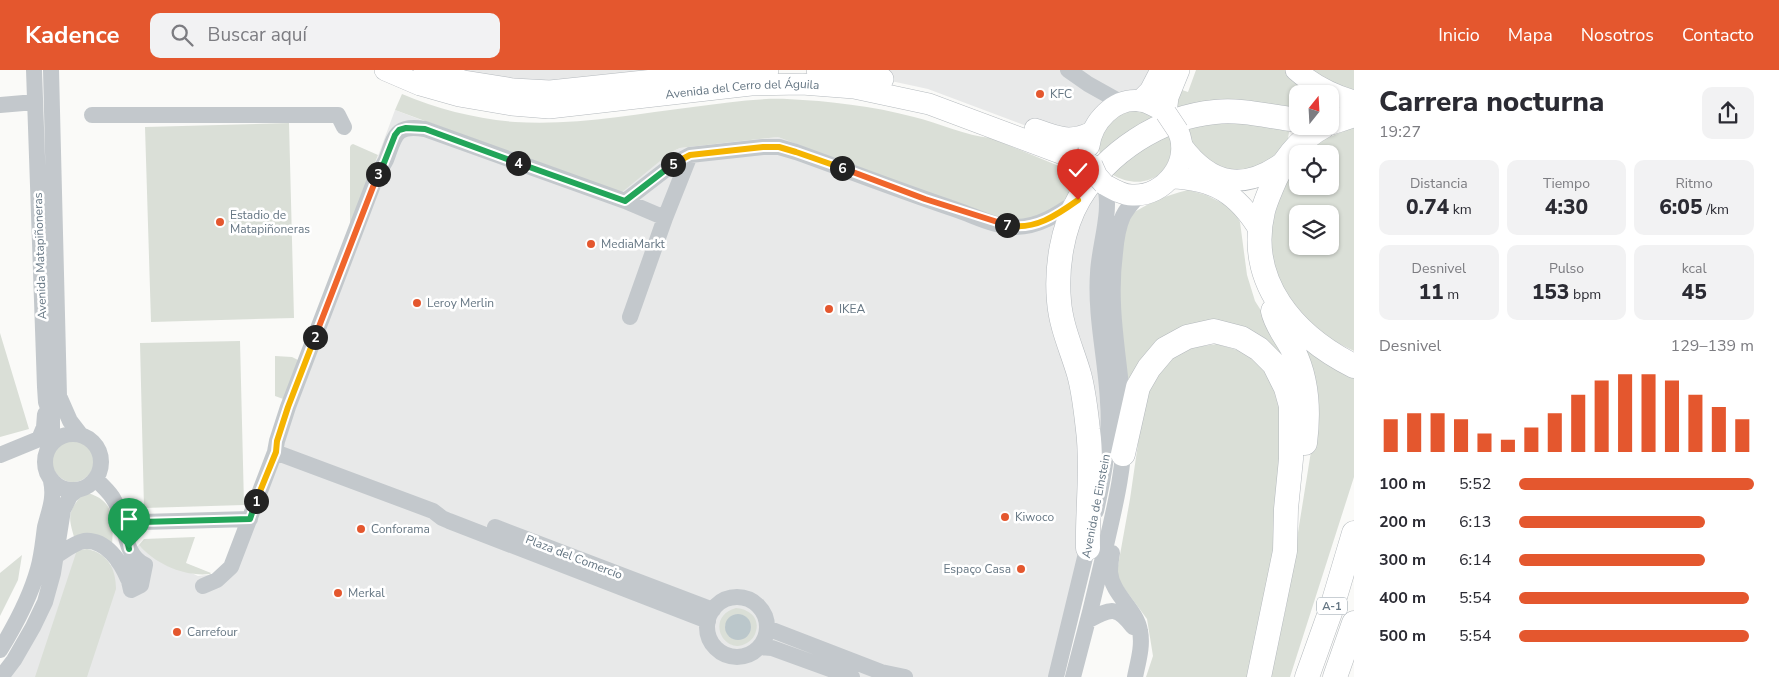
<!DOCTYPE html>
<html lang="es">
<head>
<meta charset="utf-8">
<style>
  :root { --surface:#fff; --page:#f2f2f3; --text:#2b2b33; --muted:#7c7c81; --accent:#e4572e }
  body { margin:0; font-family:"Nunito Sans",sans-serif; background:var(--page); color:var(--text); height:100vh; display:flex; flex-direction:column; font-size:19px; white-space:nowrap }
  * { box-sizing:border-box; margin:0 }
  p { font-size:16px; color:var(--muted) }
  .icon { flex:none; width:28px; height:28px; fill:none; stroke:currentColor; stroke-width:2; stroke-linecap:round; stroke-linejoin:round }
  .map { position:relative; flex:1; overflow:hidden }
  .side { display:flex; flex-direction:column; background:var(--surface); width:425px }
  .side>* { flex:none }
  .needle { width:32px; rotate:18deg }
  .fabs { position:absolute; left:1289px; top:15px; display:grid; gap:10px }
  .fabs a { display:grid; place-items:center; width:50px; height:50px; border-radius:10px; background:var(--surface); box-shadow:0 1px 4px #0004; font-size:25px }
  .pin { position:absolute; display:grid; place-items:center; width:42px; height:42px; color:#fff; margin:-51px -21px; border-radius:50% 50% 50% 0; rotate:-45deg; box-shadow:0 0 5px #0007 }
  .pin .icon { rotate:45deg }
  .km { position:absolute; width:25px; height:25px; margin:-12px; border-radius:50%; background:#222; color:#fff; font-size:14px; line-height:25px; text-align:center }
  .round { display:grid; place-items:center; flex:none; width:52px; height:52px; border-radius:10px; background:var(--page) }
  .summary { display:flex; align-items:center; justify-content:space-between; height:85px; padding:0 25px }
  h1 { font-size:28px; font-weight:800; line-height:38px }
  .figures { display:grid; grid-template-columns:repeat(3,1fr); gap:8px; height:85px; padding:5px 25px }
  .figures div { display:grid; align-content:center; border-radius:10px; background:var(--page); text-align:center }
  .figures b { font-size:21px; font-weight:800 }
  .figures small { font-size:14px; font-weight:400 }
  .figures p { font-size:14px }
  .chart { height:140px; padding:10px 25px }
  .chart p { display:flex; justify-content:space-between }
  .chart svg { width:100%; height:90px; margin-top:5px; stroke:var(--accent); stroke-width:6 }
  ul { padding:0 25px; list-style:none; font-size:16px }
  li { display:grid; grid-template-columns:80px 60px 1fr; align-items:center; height:38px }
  li i { height:12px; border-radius:6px; background:var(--accent) }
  header { display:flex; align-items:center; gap:30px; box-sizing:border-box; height:70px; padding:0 25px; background:var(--accent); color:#fff }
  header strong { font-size:24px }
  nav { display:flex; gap:28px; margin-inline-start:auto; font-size:18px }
  .search { width:350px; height:45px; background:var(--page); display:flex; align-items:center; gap:12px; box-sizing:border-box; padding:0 18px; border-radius:10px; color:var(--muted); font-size:19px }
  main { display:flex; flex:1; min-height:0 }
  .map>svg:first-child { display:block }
  .built { fill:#e8e9e9 }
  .green { fill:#dadfd7; fill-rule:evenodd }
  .water { fill:#bbc7cb }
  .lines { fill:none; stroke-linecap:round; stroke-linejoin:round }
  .major-casing { stroke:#b5babe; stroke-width:22 }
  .highway-casing { stroke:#b4b9bd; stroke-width:25 }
  .minor { stroke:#c3c8cc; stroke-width:16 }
  .major { stroke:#fff; stroke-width:21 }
  .highway { stroke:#fff; stroke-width:24 }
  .major-bridge-casing { stroke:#b5babe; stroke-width:22; stroke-linecap:butt }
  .major-bridge { stroke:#fff; stroke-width:21 }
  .split-1-casing { stroke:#fff; stroke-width:10 }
  .split-2-casing { stroke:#fff; stroke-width:10 }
  .split-3-casing { stroke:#fff; stroke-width:10 }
  .split-4-casing { stroke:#fff; stroke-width:10 }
  .split-5-casing { stroke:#fff; stroke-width:10 }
  .split-6-casing { stroke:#fff; stroke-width:10 }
  .split-7-casing { stroke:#fff; stroke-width:10 }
  .split-8-casing { stroke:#fff; stroke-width:10 }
  .split-1 { stroke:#22a559; stroke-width:6 }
  .split-2 { stroke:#f5b400; stroke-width:6 }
  .split-3 { stroke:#f0652b; stroke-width:6 }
  .split-4 { stroke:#22a559; stroke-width:6 }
  .split-5 { stroke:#22a559; stroke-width:6 }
  .split-6 { stroke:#f5b400; stroke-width:6 }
  .split-7 { stroke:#f0652b; stroke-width:6 }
  .split-8 { stroke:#f5b400; stroke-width:6 }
  .poi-dot { fill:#e4572e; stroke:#fff; stroke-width:2 }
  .labels { text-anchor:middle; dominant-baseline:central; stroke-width:5; stroke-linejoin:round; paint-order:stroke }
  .shield { fill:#fff; stroke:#939fa8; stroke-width:1 }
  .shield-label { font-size:11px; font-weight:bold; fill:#657683 }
  .street-label { font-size:12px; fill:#657683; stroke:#fff }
  .poi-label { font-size:12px; fill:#657683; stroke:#fff; text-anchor:start }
</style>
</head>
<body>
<header>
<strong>Kadence</strong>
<div class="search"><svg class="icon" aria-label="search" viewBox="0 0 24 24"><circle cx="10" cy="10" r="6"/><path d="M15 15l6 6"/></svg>Buscar aquí</div>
<nav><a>Inicio</a><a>Mapa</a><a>Nosotros</a><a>Contacto</a></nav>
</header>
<main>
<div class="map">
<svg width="1354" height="607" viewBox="0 0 1354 607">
  <rect width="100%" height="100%" fill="#fafaf8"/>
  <!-- built -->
  <path class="built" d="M424,0H768L550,21Z
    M817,0H1161L1154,15L1061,69L928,19L854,3Z
    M395,40L563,104L671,82L680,78L778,67L798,74L1056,140L1092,95L1104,114L1109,333L1056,607H0L33,557L56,486L77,480L111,495L139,475L146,482L198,506L215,504L227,494Z"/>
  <!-- green -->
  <path class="green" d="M1196,0H1288L1323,24H1298L1297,40L1176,41L1179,19L1188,22Z
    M1306,0H1354V24Z
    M402,24C438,39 476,49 515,52C574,56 634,44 693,37C724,33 755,28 787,29C829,31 873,36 914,47C939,53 966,66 991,68L1083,106L1056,140L1013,153L927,124L778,67L680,78L671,82L621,123L395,40Z
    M1131,38L1159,47L1100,85L1098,71L1109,49Z
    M1228,51L1286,58L1289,62L1288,69L1270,91L1257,101L1222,100L1191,78L1185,58Z
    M289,53L294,248L151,252L145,57Z
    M1354,57V281L1315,262L1276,211L1268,177L1271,148L1281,115L1297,92L1298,116H1330V84H1306L1320,71ZM1298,144H1330V176H1298Z
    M1170,61C1179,101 1147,125 1111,104L1114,97Z
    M353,74L378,85L350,156V77L351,75Z
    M1188,120L1206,125L1232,138L1240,152L1247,205L1255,231L1277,266L1294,299L1230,255L1133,309L1126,308L1119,222L1123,170L1129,146C1149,132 1164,126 1188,120Z
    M0,263L29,359L0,367Z
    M240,271L244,435L144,438L140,273Z
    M1217,274L1253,285L1277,316L1283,378L1275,492L1249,607H1146L1153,586L1147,549L1116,507L1130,429L1143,339L1156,303L1182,279Z
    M1308,278L1354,308V407L1290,607H1270L1286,537L1313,369L1301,282Z
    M275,286L292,287L300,291L286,330L275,326Z
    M52 391a21 21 0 1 1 42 0a21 21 0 1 1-42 0Z
    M88,423C117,432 113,452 112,477L75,470C68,447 67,442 83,424Z
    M195,467L186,493L211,503L210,504C185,507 155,494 139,475L144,469Z
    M87,479C108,483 116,499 116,519L87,607H35L77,480Z
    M22,485L18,510L0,546V503Z
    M736,538C748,539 760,547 756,561C755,566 752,570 747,573C724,587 704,547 736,538ZM737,544C744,545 747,546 750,553C756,571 726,578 725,555L733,545Z"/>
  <!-- water -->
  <path class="water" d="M725 557a13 13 0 1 1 26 0a13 13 0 1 1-26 0Z"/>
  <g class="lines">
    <!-- major casing -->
    <g class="major-casing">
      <g id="major">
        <path id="s1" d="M385,0L420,15L459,26L512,35L549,38L751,15L802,14L854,18L929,34L1092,95"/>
        <path d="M424,0L464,11L513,19L550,21L672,8L768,0"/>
        <path d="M817,0L854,3L883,9"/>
        <path d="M1296,0C1313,15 1333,25 1354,31"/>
        <path d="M1140,31L1150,21L1161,0"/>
        <path d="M1166,43L1168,27L1179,0"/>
        <path d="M1035,59C1057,67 1070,73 1092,62"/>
        <path d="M1089,76C1092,52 1114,27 1141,31C1151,33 1158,38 1166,43"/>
        <path d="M1182,76C1212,116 1245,121 1285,91"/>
        <path d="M1171,108C1214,109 1238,124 1260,161"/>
        <path d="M1104,114C1113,119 1122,125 1132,125C1165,127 1192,91 1178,61"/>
      </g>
    </g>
    <!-- highway casing -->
    <g class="highway-casing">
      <path id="highway" d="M1330,53L1354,45
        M1324,56C1299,69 1281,93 1271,119C1268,126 1265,133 1263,141C1246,212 1294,266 1354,296
        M1273,241C1276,256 1288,269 1294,282C1308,311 1309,342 1305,373
        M1123,384L1138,317L1149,298L1165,279L1187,267L1214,261L1241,268L1259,279L1274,294L1286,318L1291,336V389L1286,439L1285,481L1259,607
        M1088,478C1087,440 1093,397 1088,360C1086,342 1084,322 1079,304C1072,280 1061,257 1059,231C1056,198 1062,158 1079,129C1107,82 1160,47 1215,42C1243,39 1270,47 1298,50
        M1307,607L1332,537L1354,463
        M1335,607L1354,553"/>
    </g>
    <!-- minor -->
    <path class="minor" d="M34,0L45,317L46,332L52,349V372
      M51,0L59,326L70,351L80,364
      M1068,0L1088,14L1122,33
      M0,35L35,32
      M92,45H338L344,57
      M625,131L673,94L690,85L763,77H779L796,82C849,101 903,122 957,140C975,146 996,157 1015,157C1039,157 1058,144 1077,131
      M630,247L665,148L690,85
      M45 392a28 28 0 1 1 56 0a28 28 0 1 1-56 0Z
      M275,382L433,441L442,448L449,451L708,551
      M0,385L39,369L44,357L45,344
      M96,409C102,416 110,422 114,430C128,450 120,483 145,495L141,515L131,520C128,510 127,498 137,491
      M1096,441C1104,405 1111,368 1108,332C1106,289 1095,246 1098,203C1099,176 1113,139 1104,114
      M123,451L142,452L250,449
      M495,457L713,540
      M1112,483C1111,489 1110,496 1110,502C1112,525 1136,538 1140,561C1143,576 1138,592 1135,607
      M56,486C64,481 74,473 84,471C106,469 121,492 128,509
      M203,516L217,510L231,497L275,382L277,371L288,337L376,107C379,101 383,96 386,90C395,66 395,54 425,59L625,131L665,148
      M707 557a30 30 0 1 1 60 0a30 30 0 1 1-60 0Z
      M1089,550C1111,538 1117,536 1133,557
      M767,558L881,602L905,607
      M760,577L772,578L852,607
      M0,580C16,554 30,528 38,499C42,485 43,471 45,457C49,441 55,428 51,411
      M1,607L14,590L33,557L45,532L53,503L63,440L70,426L77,420
      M1056,607L1090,467
      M1073,607C1085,563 1096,519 1106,475C1115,436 1125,396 1124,356C1122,296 1107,243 1115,183C1116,171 1118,157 1123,146C1127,138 1133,132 1139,125"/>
    <!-- major -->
    <use href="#major" class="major"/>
    <!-- highway -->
    <use href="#highway" class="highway"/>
    <!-- major-bridge casing -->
    <g class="major-bridge-casing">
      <path id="major-bridge" d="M1166,43L1178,61
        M1092,95L1097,106L1104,114"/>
    </g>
    <!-- major-bridge -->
    <use href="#major-bridge" class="major-bridge"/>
  </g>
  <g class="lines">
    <!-- split-1 casing -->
    <g class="split-1-casing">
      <path id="split-1" d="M129,479L123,450L142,452L250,449L256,431"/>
    </g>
    <!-- split-2 casing -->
    <g class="split-2-casing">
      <path id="split-2" d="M256,431L276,382L277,371L288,337L315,267"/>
    </g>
    <!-- split-3 casing -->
    <g class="split-3-casing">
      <path id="split-3" d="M315,267L378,104"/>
    </g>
    <!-- split-4 casing -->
    <g class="split-4-casing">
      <path id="split-4" d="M378,104L384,93L395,65L399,60L406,58L425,59L518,93"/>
    </g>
    <!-- split-5 casing -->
    <g class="split-5-casing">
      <path id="split-5" d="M518,93L625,131L673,94"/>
    </g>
    <!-- split-6 casing -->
    <g class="split-6-casing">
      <path id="split-6" d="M673,94L690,85L763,77H779L796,82L842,98"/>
    </g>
    <!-- split-7 casing -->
    <g class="split-7-casing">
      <path id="split-7" d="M842,98L925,129L1007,155"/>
    </g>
    <!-- split-8 casing -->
    <g class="split-8-casing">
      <path id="split-8" d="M1007,155C1034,161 1057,145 1078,130"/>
    </g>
    <!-- split-1 -->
    <use href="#split-1" class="split-1"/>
    <!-- split-2 -->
    <use href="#split-2" class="split-2"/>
    <!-- split-3 -->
    <use href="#split-3" class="split-3"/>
    <!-- split-4 -->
    <use href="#split-4" class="split-4"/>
    <!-- split-5 -->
    <use href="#split-5" class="split-5"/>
    <!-- split-6 -->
    <use href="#split-6" class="split-6"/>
    <!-- split-7 -->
    <use href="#split-7" class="split-7"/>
    <!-- split-8 -->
    <use href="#split-8" class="split-8"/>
  </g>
  <!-- markers -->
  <g class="poi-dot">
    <circle cx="1040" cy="24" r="5"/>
    <circle cx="220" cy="152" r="5"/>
    <circle cx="591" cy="174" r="5"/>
    <circle cx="417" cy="233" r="5"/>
    <circle cx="829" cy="239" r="5"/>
    <circle cx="1005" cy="447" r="5"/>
    <circle cx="361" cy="459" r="5"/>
    <circle cx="1021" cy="499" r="5"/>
    <circle cx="338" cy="523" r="5"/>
    <circle cx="177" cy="562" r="5"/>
  </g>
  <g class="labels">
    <!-- shield labels -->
    <rect class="shield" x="1317" y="527.5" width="30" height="17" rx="4"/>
    <g class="shield-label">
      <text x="1332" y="536">A-1</text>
    </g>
    <!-- street labels -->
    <g class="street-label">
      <text stroke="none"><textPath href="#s1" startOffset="364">Avenida del Cerro del Águila</textPath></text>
      <text transform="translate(40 186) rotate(-92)">Avenida Matapiñoneras</text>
      <text transform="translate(1096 436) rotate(-79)">Avenida de Einstein</text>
      <text transform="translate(574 487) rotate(21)">Plaza del Comercio</text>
    </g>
    <!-- poi labels -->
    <g class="poi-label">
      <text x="1050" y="24">KFC</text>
      <text x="230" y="145">Estadio de<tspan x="230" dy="14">Matapiñoneras</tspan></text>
      <text x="601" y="174">MediaMarkt</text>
      <text x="427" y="233">Leroy Merlin</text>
      <text x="839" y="239">IKEA</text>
      <text x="1015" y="447">Kiwoco</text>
      <text x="371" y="459">Conforama</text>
      <text x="1011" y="499" text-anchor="end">Espaço Casa</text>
      <text x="348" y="523">Merkal</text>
      <text x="187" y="562">Carrefour</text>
    </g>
  </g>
</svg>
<div class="fabs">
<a><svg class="needle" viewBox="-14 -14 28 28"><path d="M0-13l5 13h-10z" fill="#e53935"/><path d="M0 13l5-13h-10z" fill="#7c7c81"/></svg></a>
<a><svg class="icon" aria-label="locate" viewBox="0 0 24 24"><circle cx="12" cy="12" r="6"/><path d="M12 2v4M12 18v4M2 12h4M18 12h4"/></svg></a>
<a><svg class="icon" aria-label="layers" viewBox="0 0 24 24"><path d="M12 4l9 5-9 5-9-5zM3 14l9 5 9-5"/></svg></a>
</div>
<div class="pin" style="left:129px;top:479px;background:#1e9e55"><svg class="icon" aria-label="arrive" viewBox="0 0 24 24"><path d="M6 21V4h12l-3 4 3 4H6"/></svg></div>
<div class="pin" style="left:1078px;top:130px;background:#d93025"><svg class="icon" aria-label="check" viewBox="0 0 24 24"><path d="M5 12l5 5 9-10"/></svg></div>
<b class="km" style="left:256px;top:431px">1</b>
<b class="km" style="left:315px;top:267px">2</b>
<b class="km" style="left:378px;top:104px">3</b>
<b class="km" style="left:518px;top:93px">4</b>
<b class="km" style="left:673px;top:94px">5</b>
<b class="km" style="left:842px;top:98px">6</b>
<b class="km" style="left:1007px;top:155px">7</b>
</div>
<section class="side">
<div class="summary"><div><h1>Carrera nocturna</h1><p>19:27</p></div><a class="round"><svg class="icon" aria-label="share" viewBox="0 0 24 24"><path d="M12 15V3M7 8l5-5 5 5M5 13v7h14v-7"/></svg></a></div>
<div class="figures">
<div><p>Distancia</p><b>0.74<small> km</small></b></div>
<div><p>Tiempo</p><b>4:30</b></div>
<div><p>Ritmo</p><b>6:05<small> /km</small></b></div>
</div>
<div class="figures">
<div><p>Desnivel</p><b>11<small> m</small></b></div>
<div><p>Pulso</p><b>153<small> bpm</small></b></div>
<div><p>kcal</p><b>45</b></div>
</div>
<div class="chart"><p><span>Desnivel</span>129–139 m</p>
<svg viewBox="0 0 160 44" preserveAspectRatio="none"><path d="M5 44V28M15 44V25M25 44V25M35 44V28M45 44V35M55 44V38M65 44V32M75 44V25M85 44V16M95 44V9M105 44V6M115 44V6M125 44V9M135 44V16M145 44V22M155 44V28"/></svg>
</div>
<ul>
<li><b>100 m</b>5:52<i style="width:100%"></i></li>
<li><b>200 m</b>6:13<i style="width:79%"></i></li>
<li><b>300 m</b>6:14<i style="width:79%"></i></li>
<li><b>400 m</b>5:54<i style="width:98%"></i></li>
<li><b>500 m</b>5:54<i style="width:98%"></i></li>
</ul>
</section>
</main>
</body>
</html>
